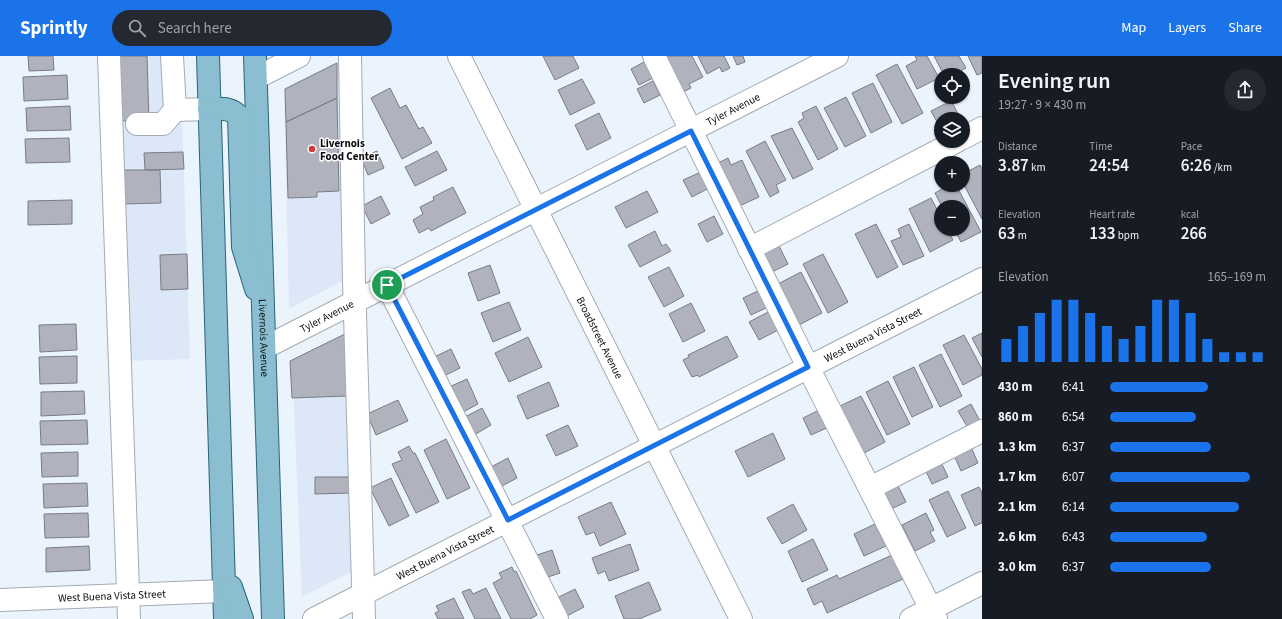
<!DOCTYPE html>
<html lang="en">
<head>
<meta charset="utf-8">
<style>
  :root { --surface:#171b24; --page:#242831; --text:#f1f3f6; --muted:#9ea1a6; --accent:#1a73e8 }
  body { margin:0; font-family:"Source Sans 3",sans-serif; background:var(--page); color:var(--text); height:100vh; display:flex; flex-direction:column; font-size:15px; white-space:nowrap }
  * { box-sizing:border-box; margin:0 }
  p { font-size:13px; color:var(--muted) }
  .icon { flex:none; width:22px; height:22px; fill:none; stroke:currentColor; stroke-width:2; stroke-linecap:round; stroke-linejoin:round }
  .map { position:relative; flex:1; overflow:hidden }
  .side { display:flex; flex-direction:column; background:var(--surface); width:300px }
  .side>* { flex:none }
  .buttons { position:absolute; left:934px; top:12px; display:grid; gap:8px }
  .buttons a { display:grid; place-items:center; width:36px; height:36px; border-radius:50%; background:var(--surface); box-shadow:0 1px 3px #0004; font-size:20px }
  .pin { position:absolute; display:grid; place-items:center; width:34px; height:34px; color:#fff; margin:-17px; border:2px solid #fff; border-radius:50%; box-shadow:0 1px 4px #0007 }
  .round { display:grid; place-items:center; flex:none; width:42px; height:42px; border-radius:21px; background:var(--page) }
  .overview { display:flex; align-items:center; justify-content:space-between; height:68px; padding:0 16px }
  h1 { font-size:22px; font-weight:600; line-height:30px }
  .stats { display:grid; grid-template-columns:repeat(3,1fr); gap:6px; height:68px; padding:4px 16px }
  .stats div { display:grid; align-content:center }
  .stats b { font-size:17px; font-weight:600 }
  .stats small { font-size:11px; font-weight:400 }
  .stats p { font-size:11px }
  .chart { height:112px; padding:8px 16px }
  .chart p { display:flex; justify-content:space-between }
  .chart svg { width:100%; height:72px; margin-top:4px; stroke:var(--accent); stroke-width:6 }
  ul { padding:0 16px; list-style:none; font-size:13px }
  li { display:grid; grid-template-columns:64px 48px 1fr; align-items:center; height:30px }
  li i { height:10px; border-radius:5px; background:var(--accent) }
  header { display:flex; align-items:center; gap:24px; box-sizing:border-box; height:56px; padding:0 20px; background:var(--accent); color:#fff }
  header strong { font-size:19px }
  nav { display:flex; gap:22px; margin-inline-start:auto; font-size:14px }
  .search { width:280px; height:36px; background:var(--page); display:flex; align-items:center; gap:10px; box-sizing:border-box; padding:0 14px; border-radius:22px; color:var(--muted); font-size:15px }
  main { display:flex; flex:1; min-height:0 }
  .map>svg:first-child { display:block }
  .built { fill:#dce8f8 }
  .building { fill:#b0b2bd; stroke:#797b85 }
  .lines { fill:none; stroke-linecap:round; stroke-linejoin:round }
  .minor-casing { stroke:#a3abb4; stroke-width:24 }
  .major-casing { stroke:#2a6478; stroke-width:24 }
  .minor { stroke:#fff; stroke-width:22 }
  .major { stroke:#8abed0; stroke-width:22 }
  .route-casing { stroke:#fff; stroke-width:8 }
  .route { stroke:#1a73e8; stroke-width:5 }
  .poi-dot { fill:#cd3e3a; stroke:#fff; stroke-width:1.5 }
  .labels { text-anchor:middle; dominant-baseline:central; stroke-width:3; stroke-linejoin:round; paint-order:stroke }
  .street-label { font-size:11px; fill:#090c0f; stroke:#fff }
  .poi-label { font-size:11px; font-weight:bold; fill:#090c0f; stroke:#fff; text-anchor:start }
</style>
</head>
<body>
<header>
<strong>Sprintly</strong>
<div class="search"><svg class="icon" aria-label="search" viewBox="0 0 24 24"><circle cx="10" cy="10" r="6"/><path d="M15 15l6 6"/></svg>Search here</div>
<nav><a>Map</a><a>Layers</a><a>Share</a></nav>
</header>
<main>
<div class="map">
<svg width="982" height="563" viewBox="0 0 982 563">
  <rect width="100%" height="100%" fill="#ebf4fd"/>
  <!-- built -->
  <path class="built" d="M116,0H180L190,303L128,305Z
    M338,5L343,225L289,253L284,32Z
    M346,277L353,515L302,541L292,304Z"/>
  <!-- building -->
  <path class="building" d="M28,0H53L54,14L29,15Z
    M118,0H147L149,64L120,65Z
    M543,0H573L579,12L555,24Z
    M664,0H692L703,21L689,28L691,32L683,36Z
    M698,0H724L730,12L722,16L720,11L707,18Z
    M733,0H743L745,6L737,9Z
    M915,0H927L939,22L917,33L906,10L917,4Z
    M934,0H959L966,12L956,17L954,13L944,19Z
    M968,0H982V17L977,19Z
    M646,5L655,21L639,29L631,13Z
    M337,7V42L286,66L285,33Z
    M897,8L923,57L902,68L876,19Z
    M67,19L68,43L24,45L23,21Z
    M582,23L595,47L570,59L558,34Z
    M653,25L660,39L644,47L637,33Z
    M873,27L892,66L871,77L852,37Z
    M390,32L400,52L406,49L419,73L423,71L432,87L402,103L371,42Z
    M846,41L866,80L845,91L824,52Z
    M337,42L339,135L317,136V141L288,142L286,66Z
    M951,45L961,63H941V73L931,55Z
    M70,50L71,74L27,75L26,52Z
    M816,50L838,93L818,104L798,66L804,62L802,57Z
    M599,57L611,82L587,94L575,69Z
    M792,72L813,113L793,123L771,80Z
    M69,82L70,106L26,107L25,83Z
    M765,85L786,124L776,129L779,136L770,141L746,95Z
    M377,95L384,112L368,119L361,102Z
    M437,95L447,114L415,130L405,111Z
    M183,96L184,113L145,114L144,97Z
    M728,102L731,109L742,104L759,141L737,151L716,108Z
    M980,109L982,113V163L963,127V118Z
    M122,114H160L161,147L123,148Z
    M701,116L709,132L692,141L683,124Z
    M949,129H956L981,176L961,186L954,173H963V151H942L935,137Z
    M453,131L466,157L431,175L429,172L419,177L413,164L423,158L420,151L434,144L433,141Z
    M647,135L658,156L626,172L615,151Z
    M381,140L390,158L371,168L362,150Z
    M931,142L941,161V173H947L953,184L930,196L909,153Z
    M72,144V168L28,169V145Z
    M714,160L723,178L707,186L698,168Z
    M876,168L898,211L877,222L855,178Z
    M909,168L924,200L903,209L891,185L901,181L898,173Z
    M655,175L662,190L666,188L671,195L640,211L628,189Z
    M776,184L788,208L772,216L760,192Z
    M187,198L188,233L161,234L160,199Z
    M823,198L848,246L828,257L803,208Z
    M490,209L500,237L478,245L468,217Z
    M669,211L684,240L664,251L648,221Z
    M801,216L822,257L797,270L776,229Z
    M760,234L768,251L751,259L743,242Z
    M509,246L521,274L493,286L481,257Z
    M691,247L705,275L683,286L669,258Z
    M770,255L780,273L759,284L749,266Z
    M76,268L77,294L40,296L39,269Z
    M982,277V301L972,282Z
    M345,278L347,340L292,342L290,305Z
    M964,279L982,313V319L963,329L943,289Z
    M727,280L738,301L699,321L698,319L692,321L683,304L689,301L688,299Z
    M528,281L542,311L509,326L495,297Z
    M451,293L460,312L444,320L434,301Z
    M941,298L962,340L940,351L919,309Z
    M77,300V327L40,328L39,301Z
    M914,311L933,351L912,361L893,321Z
    M467,323L478,348L461,357L449,331Z
    M888,325L910,368L887,379L866,336Z
    M549,326L559,350L527,363L517,340Z
    M84,335L85,358L41,360V336Z
    M861,340L885,386L864,397L840,350Z
    M398,344L408,365L376,379L367,358Z
    M971,348L980,365L968,372L958,355Z
    M482,352L491,369L474,379L465,361Z
    M821,353L829,371L811,379L803,362Z
    M87,364L88,388L41,389L40,365Z
    M568,369L578,390L556,400L546,379Z
    M773,377L785,403L748,421L735,395Z
    M446,383L470,432L447,443L424,394Z
    M409,390L413,397H415L439,446L416,457L392,408L402,404L398,396Z
    M971,391L978,407L961,415L954,399Z
    M78,396V420L42,421L41,397Z
    M508,402L517,422L500,431L491,411Z
    M940,404L948,421L932,428L924,411Z
    M315,421H349L350,437L315,438Z
    M391,422L409,460L389,470L370,432Z
    M87,427L88,450L44,452L43,428Z
    M897,428L906,446L891,453L883,435Z
    M979,431L982,437V467L975,470L961,439Z
    M948,435L966,472L947,481L929,444Z
    M611,446L626,478L600,490L594,476L586,479L578,461Z
    M793,448L807,474L782,488L767,462Z
    M88,457L89,481L45,482L44,458Z
    M926,457L934,474L930,476L935,485L915,495L902,469Z
    M875,468L886,490L864,500L854,478Z
    M813,483L828,514L802,526L788,495Z
    M630,488L639,514L609,525L605,515L598,518L592,502Z
    M89,490L90,514L46,516V492Z
    M552,494L560,517L542,523L534,500Z
    M892,499L903,523L827,557L822,545L814,549L807,533L837,519L839,523Z
    M512,511L514,516L516,515L537,559L530,563H511L493,527L502,522L499,517Z
    M649,526L661,554L639,563H624L615,540Z
    M486,532L501,563H475L462,536L470,533L473,538Z
    M575,533L584,551L565,561L555,543Z
    M454,542L464,563H438L435,557L439,555L436,550Z"/>
  <g class="lines">
    <!-- minor casing -->
    <g class="minor-casing">
      <g id="minor">
        <path d="M109,0L129,563"/>
        <path d="M172,0L175,54L209,53"/>
        <path d="M350,0L354,225L364,563"/>
        <path id="s1" d="M459,0L741,563"/>
        <path d="M654,0L808,311L936,563"/>
        <path d="M256,22L299,0"/>
        <path d="M137,68H163L175,54"/>
        <path d="M963,82L982,72"/>
        <path d="M749,193L957,85"/>
        <path d="M387,229L557,563"/>
        <path id="s2" d="M266,291L837,0"/>
        <path d="M870,432L982,375"/>
        <path id="s3" d="M0,544L224,535"/>
        <path id="s4" d="M314,563L982,223"/>
        <path d="M911,563L982,527"/>
      </g>
    </g>
    <!-- major casing -->
    <g class="major-casing">
      <g id="major">
        <path d="M208,0L225,563"/>
        <path id="s5" d="M255,0L273,563"/>
        <path d="M209,53C220,53 232,51 239,61L243,191L256,233"/>
        <path d="M231,531L242,563"/>
      </g>
    </g>
    <!-- minor -->
    <use href="#minor" class="minor"/>
    <!-- major -->
    <use href="#major" class="major"/>
  </g>
  <g class="lines">
    <!-- route casing -->
    <g class="route-casing">
      <path id="route" d="M691,75L808,311L508,464L387,229Z"/>
    </g>
    <!-- route -->
    <use href="#route" class="route"/>
  </g>
  <!-- markers -->
  <circle class="poi-dot" cx="312" cy="93" r="4"/>
  <g class="labels">
    <!-- street labels -->
    <g class="street-label">
      <text stroke="none"><textPath href="#s2" startOffset="524">Tyler Avenue</textPath></text>
      <text stroke="none"><textPath href="#s2" startOffset="68">Tyler Avenue</textPath></text>
      <text stroke="none"><textPath href="#s4" startOffset="627">West Buena Vista Street</textPath></text>
      <text stroke="none"><textPath href="#s5" startOffset="282">Livernois Avenue</textPath></text>
      <text stroke="none"><textPath href="#s1" startOffset="315">Broadstreet Avenue</textPath></text>
      <text stroke="none"><textPath href="#s4" startOffset="147">West Buena Vista Street</textPath></text>
      <text stroke="none"><textPath href="#s3" startOffset="112">West Buena Vista Street</textPath></text>
    </g>
    <!-- poi labels -->
    <g class="poi-label">
      <text x="320" y="87">Livernois<tspan x="320" dy="13">Food Center</tspan></text>
    </g>
  </g>
</svg>
<div class="buttons">
<a><svg class="icon" aria-label="locate" viewBox="0 0 24 24"><circle cx="12" cy="12" r="6"/><path d="M12 2v4M12 18v4M2 12h4M18 12h4"/></svg></a>
<a><svg class="icon" aria-label="layers" viewBox="0 0 24 24"><path d="M12 4l9 5-9 5-9-5zM3 14l9 5 9-5"/></svg></a>
<a>+</a>
<a>−</a>
</div>
<div class="pin" style="left:387px;top:229px;background:#1e9e55"><svg class="icon" aria-label="arrive" viewBox="0 0 24 24"><path d="M6 21V4h12l-3 4 3 4H6"/></svg></div>
</div>
<section class="side">
<div class="overview"><div><h1>Evening run</h1><p>19:27 · 9 × 430 m</p></div><a class="round"><svg class="icon" aria-label="share" viewBox="0 0 24 24"><path d="M12 15V3M7 8l5-5 5 5M5 13v7h14v-7"/></svg></a></div>
<div class="stats">
<div><p>Distance</p><b>3.87<small> km</small></b></div>
<div><p>Time</p><b>24:54</b></div>
<div><p>Pace</p><b>6:26<small> /km</small></b></div>
</div>
<div class="stats">
<div><p>Elevation</p><b>63<small> m</small></b></div>
<div><p>Heart rate</p><b>133<small> bpm</small></b></div>
<div><p>kcal</p><b>266</b></div>
</div>
<div class="chart"><p><span>Elevation</span>165–169 m</p>
<svg viewBox="0 0 160 44" preserveAspectRatio="none"><path d="M5 44V30M15 44V22M25 44V14M35 44V6M45 44V6M55 44V14M65 44V22M75 44V30M85 44V22M95 44V6M105 44V6M115 44V14M125 44V30M135 44V38M145 44V38M155 44V38"/></svg>
</div>
<ul>
<li><b>430 m</b>6:41<i style="width:63%"></i></li>
<li><b>860 m</b>6:54<i style="width:55%"></i></li>
<li><b>1.3 km</b>6:37<i style="width:65%"></i></li>
<li><b>1.7 km</b>6:07<i style="width:90%"></i></li>
<li><b>2.1 km</b>6:14<i style="width:83%"></i></li>
<li><b>2.6 km</b>6:43<i style="width:62%"></i></li>
<li><b>3.0 km</b>6:37<i style="width:65%"></i></li>
</ul>
</section>
</main>
</body>
</html>
